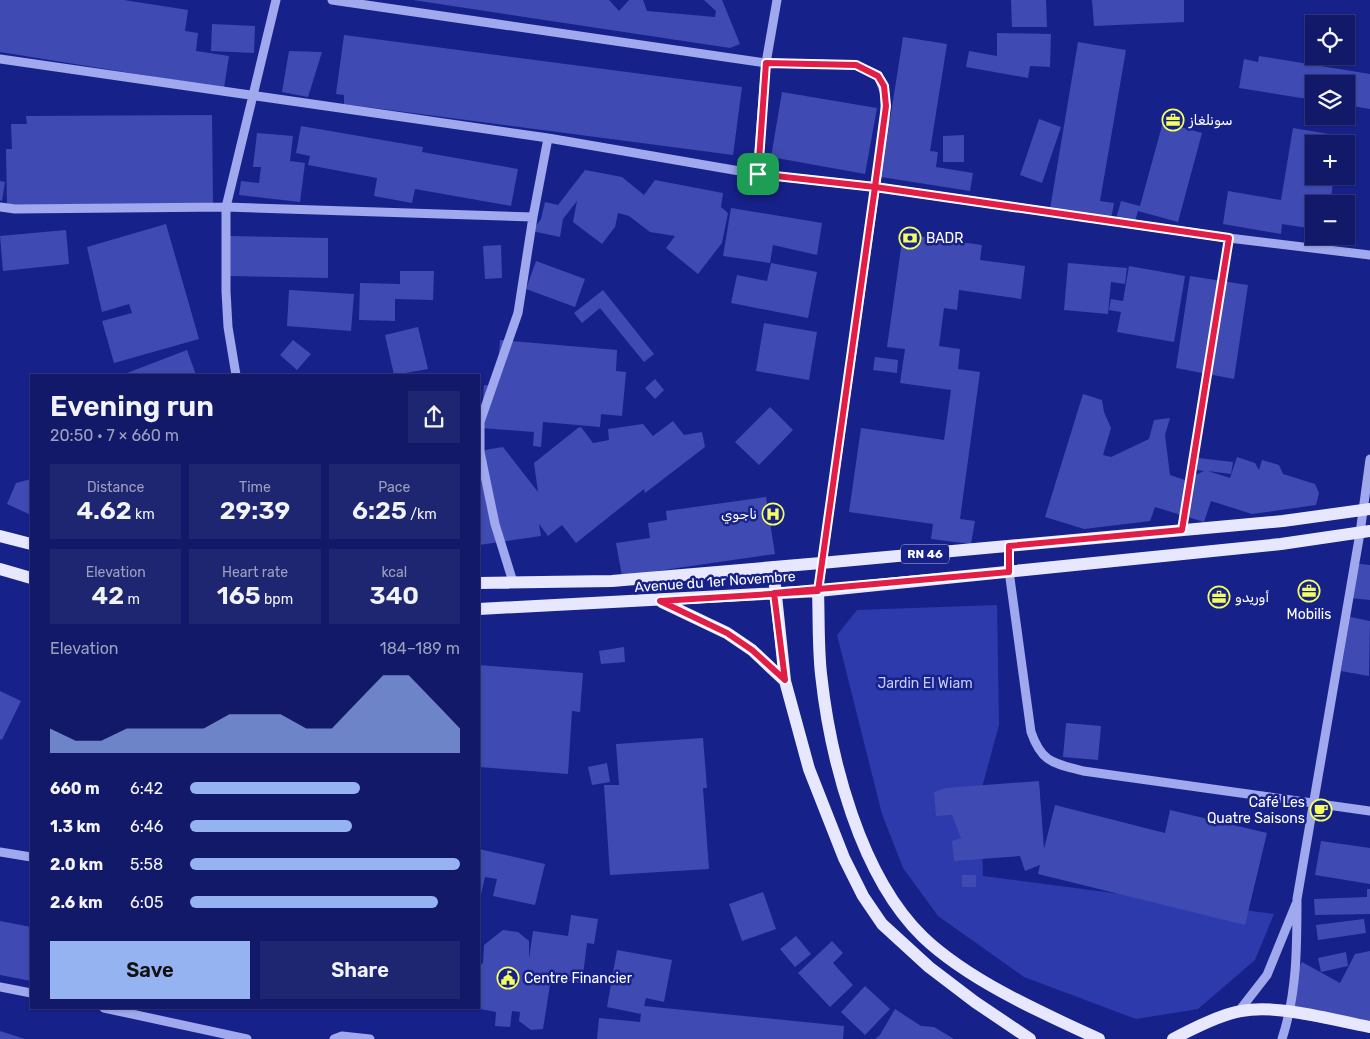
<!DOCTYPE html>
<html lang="en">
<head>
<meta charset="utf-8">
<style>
  :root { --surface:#111968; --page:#1e2671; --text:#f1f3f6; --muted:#9ca0c0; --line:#30387c; --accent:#95b2f1 }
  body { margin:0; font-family:Rubik,"Noto Sans Arabic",sans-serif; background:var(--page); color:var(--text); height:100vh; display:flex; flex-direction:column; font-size:19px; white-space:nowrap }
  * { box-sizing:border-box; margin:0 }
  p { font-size:16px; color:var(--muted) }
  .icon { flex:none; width:28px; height:28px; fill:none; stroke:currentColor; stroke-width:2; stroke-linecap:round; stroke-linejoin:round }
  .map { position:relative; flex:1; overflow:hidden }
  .details { position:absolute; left:30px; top:374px; width:450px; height:635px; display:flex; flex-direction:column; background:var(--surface); border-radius:0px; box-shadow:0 1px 4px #0004,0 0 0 1px var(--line) }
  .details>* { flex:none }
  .controls { position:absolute; left:1305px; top:15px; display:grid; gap:10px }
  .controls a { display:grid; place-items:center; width:50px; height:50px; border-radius:0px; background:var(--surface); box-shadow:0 1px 4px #0004,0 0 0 1px var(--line); font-size:25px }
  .pin { position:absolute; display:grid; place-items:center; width:42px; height:42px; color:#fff; margin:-21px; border-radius:10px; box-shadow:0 2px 8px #0006 }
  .round { display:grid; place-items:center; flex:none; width:52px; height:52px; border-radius:0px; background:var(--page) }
  .summary { display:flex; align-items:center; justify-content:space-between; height:85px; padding:0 20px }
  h1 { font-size:28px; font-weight:600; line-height:38px }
  .figures { display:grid; grid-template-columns:repeat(3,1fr); gap:8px; height:85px; padding:5px 20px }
  .figures div { display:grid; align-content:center; border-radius:0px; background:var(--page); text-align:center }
  .figures b { font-size:25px; font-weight:600 }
  .figures small { font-size:14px; font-weight:400 }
  .figures p { font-size:14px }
  .chart { height:140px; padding:10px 20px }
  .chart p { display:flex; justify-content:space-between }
  .chart svg { width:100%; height:90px; margin-top:5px; fill:var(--accent); opacity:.7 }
  .primary-button { display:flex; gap:10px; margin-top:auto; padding:10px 20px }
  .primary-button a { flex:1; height:58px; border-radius:0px; background:var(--accent); color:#111; font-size:20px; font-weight:600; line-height:58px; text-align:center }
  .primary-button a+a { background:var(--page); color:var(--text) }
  ul { padding:0 20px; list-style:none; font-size:16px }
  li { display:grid; grid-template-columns:80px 60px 1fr; align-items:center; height:38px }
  li i { height:12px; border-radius:6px; background:var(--accent) }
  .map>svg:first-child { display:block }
  .green { fill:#2c3aab }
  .building { fill:#3f4bb3 }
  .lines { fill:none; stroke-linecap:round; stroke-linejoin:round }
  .path { stroke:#a0a8ee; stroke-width:3; stroke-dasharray:2.5 4; stroke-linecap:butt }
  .minor { stroke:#a0a8ee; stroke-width:9 }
  .major { stroke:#e7e8ff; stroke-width:12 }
  .route-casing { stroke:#fff; stroke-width:10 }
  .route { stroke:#e11d48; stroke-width:6 }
  .labels { text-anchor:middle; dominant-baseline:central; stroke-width:5; stroke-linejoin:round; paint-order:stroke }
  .shield { fill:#17218a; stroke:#b9bcdc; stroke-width:1 }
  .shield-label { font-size:12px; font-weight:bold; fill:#fff }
  .poi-label { font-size:14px; fill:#fff; stroke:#17218a; text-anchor:start }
  .street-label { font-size:14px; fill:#fff; stroke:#17218a }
  .park-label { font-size:14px; fill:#c6cbfa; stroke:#17218a }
</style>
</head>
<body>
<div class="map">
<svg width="1370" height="1039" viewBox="0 0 1370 1039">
  <rect width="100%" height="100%" fill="#17218a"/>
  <!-- green -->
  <path class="green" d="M997,605L999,725L980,795L983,876L1274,914L1255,960L1198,1009L1136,1019L1024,977L938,916L903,868L882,814L837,635L857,610Z"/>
  <!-- building -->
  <path class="building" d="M0,0H124L188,10L185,31L198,33L196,51L229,56L224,88L0,52Z
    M413,0H609L619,11L629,0H643L647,11L715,17L716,11L704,0H722L740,44L730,48Z
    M1011,0H1046L1047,27H1012Z
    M1092,0H1184V22L1094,26Z
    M212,24L255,26L254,53L211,51Z
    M997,33L1051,34L1050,67L1030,66L1028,78L966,67L969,51L997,56Z
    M344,35L742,87L733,155L344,104V95L336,94Z
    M903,37L947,44L930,151L938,152L936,167L973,173L970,191L881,177Z
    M1078,42L1126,50L1100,201L1114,203L1111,220L1050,209Z
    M289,51L322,52L308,97L282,92Z
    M1259,56L1370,74V109L1346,105V84H1314V100L1239,88L1244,59L1258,62Z
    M782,92L877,108L865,174L771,157Z
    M212,115L213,204L7,206L6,149H12L11,124H27L26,116Z
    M1039,119L1061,127L1042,183L1020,175Z
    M1163,122L1202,133L1178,222L1138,211L1134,224L1116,219L1121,201L1140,206Z
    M301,126L423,147L422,152L518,169L511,206L415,189L412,203L374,196L377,178L308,165L310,156L296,153Z
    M1293,128L1341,136L1340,144H1314V176H1334L1330,204H1314V215L1310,214L1308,228L1282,224L1281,234L1223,224L1228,191L1281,200Z
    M257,133L293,136L290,161L305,163L300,202L239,195L241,181L259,183L261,167H253Z
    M964,135V162H943V136Z
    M585,170L622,177L644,195L655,180L723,193L721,207L728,213L722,243L698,274L666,248L675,236L650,232L629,216L618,213L615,227L602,244L573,222L577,201L563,219L560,237L532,231L541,219L545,202L558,205Z
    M0,181L5,182L2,201L0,200Z
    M731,208L822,223L817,255L773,245L770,263L723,256Z
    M166,224L199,339L114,363L102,321L132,313L129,304L102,312L87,247Z
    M66,230L69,264L3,271L0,236Z
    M903,234L982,245L980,260L1025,266L1021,299L959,290L957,310L944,308L939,346L960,349L958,369L980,372L960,519L975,521L971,544L931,539L933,524L849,512L861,428L944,440L951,390L900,383L905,349L887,347Z
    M230,236L328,238V278L230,276Z
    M501,245L502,278L485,279L483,246Z
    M536,261L585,279L575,307L526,289Z
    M771,263L817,272L808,318L731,303L737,275L767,281Z
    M1068,263L1127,268L1125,284L1111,282L1108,314L1064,310Z
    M1129,266L1185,276L1174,342L1117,332L1121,312L1109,310L1111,299L1123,301Z
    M400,271H434L433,300L395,299V321L359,320L360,283L400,284Z
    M1190,276L1248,285L1234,379L1176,368Z
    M289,290L354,294L351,331L287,326Z
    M603,290L654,354L644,362L600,308L582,323L574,313Z
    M764,323L817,332L809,380L756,371Z
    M418,327L428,369L394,375L385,335Z
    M293,340L311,354L297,370L280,355Z
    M500,340L617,350L616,371L626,372L622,416L601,414L600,427L543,422L541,447L533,446L534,432L481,428L484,385L497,386Z
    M187,350L196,375H128L127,373Z
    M875,357L898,360L897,373L873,370Z
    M655,379L664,390L655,399L645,388Z
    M1083,394L1102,400L1104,412L1111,428L1103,455L1111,457L1149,439L1154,420L1170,418L1165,435L1170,475L1185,480L1204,471L1197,470L1198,458L1233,462L1231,474L1208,471L1230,478L1237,457L1255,463L1259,470L1262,460L1279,465L1283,474L1315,484L1319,493L1316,505L1252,514L1211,501L1204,522L1155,507L1150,521L1084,529L1045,517Z
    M770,407L793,430L759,465L735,442Z
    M673,421L684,435L702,432L705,447L645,493L644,489L576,543L562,525L548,536L539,524L541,536L479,545V451L503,447L538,492L534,463L578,428L581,427L593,443L609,440L608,429L643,424L653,436Z
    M31,479V515L7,504L16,483Z
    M766,497L775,554L622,576L616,543L650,538L648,523L667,520L666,511Z
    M1352,563L1370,565V600L1349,598Z
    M1350,617L1370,621L1369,676L1341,671Z
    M624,647L625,662L601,664L599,651Z
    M479,665L583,673L580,712L572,711L568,774L479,767Z
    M0,691L21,701L2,740L0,739Z
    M1066,723L1101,726L1098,760L1063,757Z
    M703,738L707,788H703L709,869L610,875L604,785H619L616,744Z
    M607,763L610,782L592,785L588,767Z
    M1039,781L1044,849L1055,805L1165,833L1170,810L1267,833L1245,925L1038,874L1040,865L1025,871L1020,856L954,861L952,841L961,838L952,815L936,816L934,792L946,788Z
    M1321,841L1370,848V884L1315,875Z
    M479,849L545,864L535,905L493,896L497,879L485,877L481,895H479Z
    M962,875H976V887H962Z
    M1367,889H1370V914L1315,915L1314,899L1367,897Z
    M763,892L776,929L742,941L729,904Z
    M571,915L598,919L594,944L587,943L582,983L536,977L539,983L550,985L543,1029L531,1030L519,1021L520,1012L512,1011L510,1027L495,1026L496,1012L475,1008H479V966L483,963L484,945L503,930L518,932L529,941V959L533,931L568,936Z
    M1364,919L1366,933L1318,940L1316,925Z
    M0,921L31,927V981L0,975Z
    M796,936L811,954L795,967L780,949Z
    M832,941L843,953L833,963L853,985L830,1007L798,973Z
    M617,950L672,960L664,1002L646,998L644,1006L844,1026L843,1039H597L599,1018L640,1022L641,1014L607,1007Z
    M1370,951V1031L1288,1017L1294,977L1302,962L1340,983L1355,954Z
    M1346,952L1348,966L1321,972L1318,958Z
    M865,986L890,1009L865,1035L841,1012Z
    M895,1009L921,1026L934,1027L954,1039H875L880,1035Z
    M0,1031L25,1039H0Z"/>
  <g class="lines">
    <!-- path -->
    <path class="path" d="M1184,514L1226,253"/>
    <!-- minor -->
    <path class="minor" d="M332,0L766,63L856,65L878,75L885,93V120L818,591
      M0,59L548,138L757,174L875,187L1229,238L1370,255
      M757,174L766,63L777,0
      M0,207L15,209L226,207L533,217L548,138
      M236,375L228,327L226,291V207L276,0
      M1009,546V571L1031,732C1042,763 1053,763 1083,771L1370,811
      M513,582L495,524L480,452V422L518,313L533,217
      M0,852L31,857
      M0,987L31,993
      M104,1008L247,1039
      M1239,1011L1267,975L1296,904
      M334,1039L342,1036L370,1039
      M1282,1039C1297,993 1297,947 1297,899L1360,533L1370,459"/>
    <!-- major -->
    <path class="major" d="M0,536L31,544
      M773,567L785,681L809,769L844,858L863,896L882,924L929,967L975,1002L1030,1039
      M0,569L31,578
      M479,583L612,581L821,563L1283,521L1370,509
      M818,591C819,618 818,646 821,674C830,758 860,876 923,937C968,980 1042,1013 1099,1039
      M662,602L727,633L752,650L785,681
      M479,609L818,591L1281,544L1370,531
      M1173,1039C1190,1030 1222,1014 1241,1011C1279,1004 1331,1020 1370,1027"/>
  </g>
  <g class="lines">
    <!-- route casing -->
    <g class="route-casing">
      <path id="route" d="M758,174L875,187L818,591L660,601L727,633L752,650L785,680L774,593L1009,572V546L1182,530L1229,238L875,187L886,106L884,86L878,76L856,65L766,63L758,174"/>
    </g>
    <!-- route -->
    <use href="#route" class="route"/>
  </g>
  <!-- icons -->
  <defs>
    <g id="office-ring" transform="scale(1.125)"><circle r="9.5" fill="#17218a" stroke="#f5ff5d" stroke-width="1.5"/><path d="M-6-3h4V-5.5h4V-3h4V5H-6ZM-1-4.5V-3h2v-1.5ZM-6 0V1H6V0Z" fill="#f5ff5d"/></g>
    <g id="bank-ring" transform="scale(1.125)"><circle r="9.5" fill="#17218a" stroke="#f5ff5d" stroke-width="1.5"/><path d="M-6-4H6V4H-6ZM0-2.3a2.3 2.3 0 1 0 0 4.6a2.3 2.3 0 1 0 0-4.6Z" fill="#f5ff5d"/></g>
    <g id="hospital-ring" transform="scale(1.125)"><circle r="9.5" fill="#17218a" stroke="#f5ff5d" stroke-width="1.5"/><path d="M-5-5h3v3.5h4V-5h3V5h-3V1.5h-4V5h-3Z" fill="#f5ff5d"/></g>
    <g id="cafe-ring" transform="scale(1.125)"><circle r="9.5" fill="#17218a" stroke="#f5ff5d" stroke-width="1.5"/><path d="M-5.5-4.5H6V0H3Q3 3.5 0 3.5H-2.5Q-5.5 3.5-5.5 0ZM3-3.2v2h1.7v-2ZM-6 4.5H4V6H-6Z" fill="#f5ff5d"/></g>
    <g id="civic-ring" transform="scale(1.125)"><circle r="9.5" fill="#17218a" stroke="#f5ff5d" stroke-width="1.5"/><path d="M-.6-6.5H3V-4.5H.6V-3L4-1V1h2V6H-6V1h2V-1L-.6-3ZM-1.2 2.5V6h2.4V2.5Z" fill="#f5ff5d"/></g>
  </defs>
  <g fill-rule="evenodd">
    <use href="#office-ring" x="1173" y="120"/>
    <use href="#bank-ring" x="910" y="238"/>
    <use href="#hospital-ring" x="773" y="514"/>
    <use href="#office-ring" x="1309" y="591"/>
    <use href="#office-ring" x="1219" y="597"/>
    <use href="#cafe-ring" x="1321" y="810"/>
    <use href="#civic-ring" x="508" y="978"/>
  </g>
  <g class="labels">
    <!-- shield labels -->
    <rect class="shield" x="901" y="544.5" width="48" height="19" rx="4"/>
    <g class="shield-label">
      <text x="925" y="554">RN 46</text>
    </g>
    <!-- poi labels -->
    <g class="poi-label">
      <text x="1189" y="120">سونلغاز</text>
      <text x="926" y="238">BADR</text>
      <text x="757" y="514" text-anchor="end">ناجوي</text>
      <text x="1235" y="597">أوريدو</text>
      <text x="1309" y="614" text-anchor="middle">Mobilis</text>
      <text x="1305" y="802" text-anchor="end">Café Les<tspan x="1305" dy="16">Quatre Saisons</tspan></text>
      <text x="524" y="978">Centre Financier</text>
    </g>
    <!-- street labels -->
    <g class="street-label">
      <text transform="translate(715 582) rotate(-4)">Avenue du 1er Novembre</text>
    </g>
    <!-- park labels -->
    <g class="park-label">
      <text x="925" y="683">Jardin El Wiam</text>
    </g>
  </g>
</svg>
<div class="controls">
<a><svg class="icon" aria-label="locate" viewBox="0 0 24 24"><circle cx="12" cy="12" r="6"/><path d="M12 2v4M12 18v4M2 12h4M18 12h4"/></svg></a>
<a><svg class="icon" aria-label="layers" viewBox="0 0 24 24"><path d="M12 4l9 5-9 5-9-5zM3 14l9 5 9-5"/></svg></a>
<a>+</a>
<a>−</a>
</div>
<div class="pin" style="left:758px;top:174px;background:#1e9e55"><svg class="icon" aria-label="arrive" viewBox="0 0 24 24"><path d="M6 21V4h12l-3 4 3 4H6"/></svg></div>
<section class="details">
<div class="summary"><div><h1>Evening run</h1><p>20:50 · 7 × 660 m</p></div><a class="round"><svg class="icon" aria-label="share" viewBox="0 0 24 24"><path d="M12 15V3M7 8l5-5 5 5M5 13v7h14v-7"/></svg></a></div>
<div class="figures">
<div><p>Distance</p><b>4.62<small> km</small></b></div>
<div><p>Time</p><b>29:39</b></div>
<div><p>Pace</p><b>6:25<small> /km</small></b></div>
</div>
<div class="figures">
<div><p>Elevation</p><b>42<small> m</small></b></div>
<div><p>Heart rate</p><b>165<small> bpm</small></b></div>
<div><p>kcal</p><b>340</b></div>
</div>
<div class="chart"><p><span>Elevation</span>184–189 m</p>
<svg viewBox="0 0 160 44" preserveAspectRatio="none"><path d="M0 44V32L10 38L20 38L30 32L40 32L50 32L60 32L70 25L80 25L90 25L100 32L110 32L120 19L130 6L140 6L150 19L160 32V44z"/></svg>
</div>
<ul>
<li><b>660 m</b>6:42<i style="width:63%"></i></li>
<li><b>1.3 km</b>6:46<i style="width:60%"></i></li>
<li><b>2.0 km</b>5:58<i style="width:100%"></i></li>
<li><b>2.6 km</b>6:05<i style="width:92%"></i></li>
</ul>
<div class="primary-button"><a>Save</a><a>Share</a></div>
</section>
</div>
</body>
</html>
